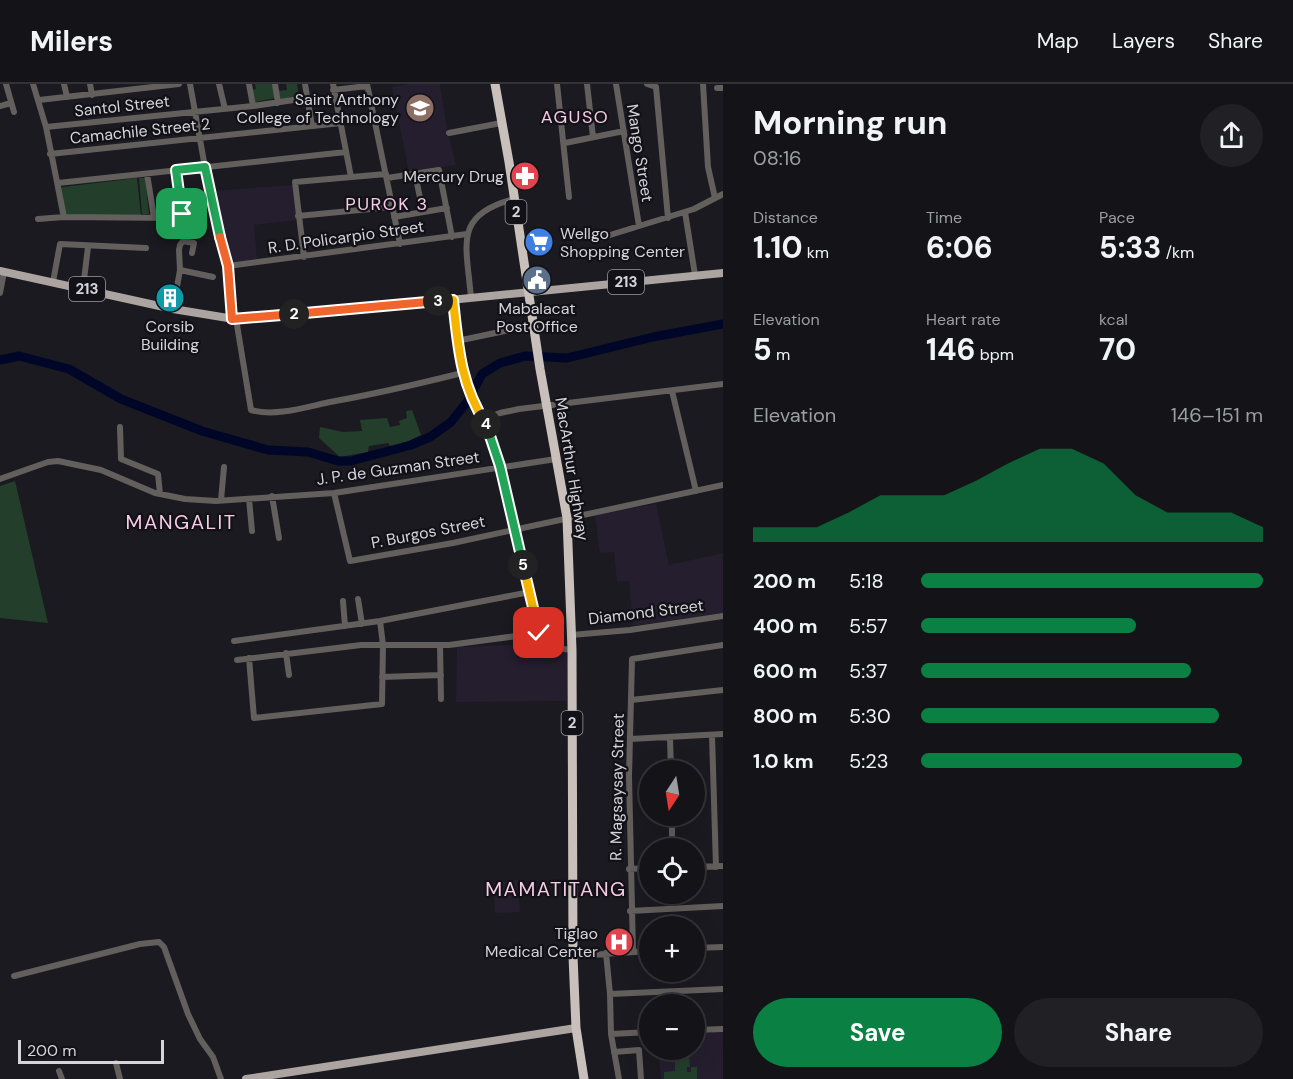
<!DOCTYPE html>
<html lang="en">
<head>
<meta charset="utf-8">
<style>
  :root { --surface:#141418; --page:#212125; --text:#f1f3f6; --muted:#9d9ea2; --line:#333337; --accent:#0b8043 }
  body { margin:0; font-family:"DM Sans",sans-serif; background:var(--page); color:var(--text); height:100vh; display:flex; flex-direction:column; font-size:22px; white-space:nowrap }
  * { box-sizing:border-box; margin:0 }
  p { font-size:20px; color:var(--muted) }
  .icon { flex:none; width:33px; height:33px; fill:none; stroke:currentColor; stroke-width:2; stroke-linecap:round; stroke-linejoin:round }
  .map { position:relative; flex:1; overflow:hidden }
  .sheet { display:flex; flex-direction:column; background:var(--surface); width:570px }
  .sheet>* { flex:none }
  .needle { width:39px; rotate:192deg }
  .controls { position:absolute; left:639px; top:676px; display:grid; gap:12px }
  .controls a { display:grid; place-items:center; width:66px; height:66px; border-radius:50%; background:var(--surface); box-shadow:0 6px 24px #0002,0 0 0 2px var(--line); font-size:30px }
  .scale { position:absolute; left:18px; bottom:15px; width:146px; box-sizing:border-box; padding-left:6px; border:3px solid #d5d4d9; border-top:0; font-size:16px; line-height:21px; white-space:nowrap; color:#d5d4d9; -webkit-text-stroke:4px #111117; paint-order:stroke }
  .pin { position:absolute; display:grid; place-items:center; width:51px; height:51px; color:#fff; margin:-26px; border-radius:12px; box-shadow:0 3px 9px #0006 }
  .km { position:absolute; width:30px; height:30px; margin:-15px; border-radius:50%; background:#222; color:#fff; font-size:16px; line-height:30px; text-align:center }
  .round { display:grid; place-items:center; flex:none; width:63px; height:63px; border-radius:32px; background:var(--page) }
  .overview { display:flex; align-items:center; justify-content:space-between; height:102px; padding:0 30px }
  h1 { font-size:33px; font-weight:700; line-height:45px }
  .metrics { display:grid; grid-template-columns:repeat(3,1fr); gap:9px; height:102px; padding:6px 30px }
  .metrics div { display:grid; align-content:center }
  .metrics b { font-size:30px; font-weight:700 }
  .metrics small { font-size:16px; font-weight:400 }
  .metrics p { font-size:16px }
  .chart { height:168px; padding:12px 30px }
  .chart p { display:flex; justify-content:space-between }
  .chart svg { width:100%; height:108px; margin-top:6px; fill:var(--accent); opacity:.7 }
  .action { display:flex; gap:12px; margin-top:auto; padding:12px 30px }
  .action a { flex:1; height:69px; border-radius:36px; background:var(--accent); color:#fff; font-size:24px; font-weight:700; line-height:69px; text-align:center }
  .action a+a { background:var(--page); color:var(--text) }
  ul { padding:0 30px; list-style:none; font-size:20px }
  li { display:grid; grid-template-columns:96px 72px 1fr; align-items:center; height:45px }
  li i { height:15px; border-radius:8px; background:var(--accent) }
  header { display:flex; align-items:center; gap:36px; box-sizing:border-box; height:84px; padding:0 30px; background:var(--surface); border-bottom:2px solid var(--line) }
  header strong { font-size:28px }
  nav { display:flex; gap:33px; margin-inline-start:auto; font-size:21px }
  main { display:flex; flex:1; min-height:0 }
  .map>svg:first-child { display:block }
  .education { fill:#241e2e }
  .medical { fill:#2e1c22 }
  .green { fill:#233f2c }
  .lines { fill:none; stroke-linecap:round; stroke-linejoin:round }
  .river { stroke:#000627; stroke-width:9 }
  .minor { stroke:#625f5d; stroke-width:6 }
  .major { stroke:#aca4a0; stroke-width:8 }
  .highway { stroke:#c9c0bb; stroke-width:9 }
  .split-1-casing { stroke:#fff; stroke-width:12 }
  .split-2-casing { stroke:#fff; stroke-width:12 }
  .split-3-casing { stroke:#fff; stroke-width:12 }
  .split-4-casing { stroke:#fff; stroke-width:12 }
  .split-5-casing { stroke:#fff; stroke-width:12 }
  .split-6-casing { stroke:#fff; stroke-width:12 }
  .split-1 { stroke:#22a559; stroke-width:8 }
  .split-2 { stroke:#f0652b; stroke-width:8 }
  .split-3 { stroke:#f0652b; stroke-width:8 }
  .split-4 { stroke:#f5b400; stroke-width:8 }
  .split-5 { stroke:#22a559; stroke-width:8 }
  .split-6 { stroke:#f5b400; stroke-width:8 }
  .labels { text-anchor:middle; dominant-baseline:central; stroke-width:4.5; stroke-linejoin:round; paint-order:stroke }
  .shield { fill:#111117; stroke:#9a9a9f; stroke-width:1.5 }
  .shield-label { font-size:15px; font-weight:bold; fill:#d5d4d9 }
  .poi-label { font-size:16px; fill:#d5d4d9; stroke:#111117; text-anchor:end }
  .street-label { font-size:16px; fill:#d5d4d9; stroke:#111117 }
  .neighbourhood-label { font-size:18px; letter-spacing:1.5px; fill:#f8cbe4; stroke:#111117 }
  .quarter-label { font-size:20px; letter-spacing:1.5px; fill:#f8cbe4; stroke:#111117 }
</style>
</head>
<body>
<header>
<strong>Milers</strong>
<nav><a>Map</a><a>Layers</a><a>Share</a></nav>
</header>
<main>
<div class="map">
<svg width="723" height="995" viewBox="0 0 723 995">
  <rect width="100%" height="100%" fill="#1a1a20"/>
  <!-- education -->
  <path class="education" d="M409,0H440L447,45L456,81L409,89L392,3Z
    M293,101L297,136L254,141L257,175L227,179L213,107Z
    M656,420L669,481L723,469V529L633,542L629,497L617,498L614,468L600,469L595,431Z
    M539,560L540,565L567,567V617L456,618L457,563Z
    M518,796L520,828L495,829L493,799Z
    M723,946V995H661L658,966H694L695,949Z"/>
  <!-- medical -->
  <path class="medical" d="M607,848H630L631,868L608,869Z"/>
  <!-- green -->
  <path class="green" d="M255,0H273L275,14L255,18L252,6L256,5Z
    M286,0H297L299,13L278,16L277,7L287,6Z
    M137,94L141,132H60L55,104Z
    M139,94H145L149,130H142Z
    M412,326L421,351L392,365L388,359L369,362L368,368L340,373L319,354L320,343L343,348L362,347L360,336L387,334L390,343L400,341L399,337L407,334L406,327Z
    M15,397L48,539L0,534V402Z
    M675,973H689L690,983H687V988H691V983H697V995H664V988L675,987Z"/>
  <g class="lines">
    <!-- river -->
    <path class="river" d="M0,276L19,272L69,285L121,315L202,347L268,366L308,368L338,377H351L411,361L430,353L451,338L467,318L482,290L500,279L525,272L567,274L653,253L723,240"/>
    <!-- minor -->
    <path class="minor" d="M6,0L14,28
      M33,0L46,43L64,133
      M64,0L67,13
      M90,0L92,11
      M190,0L210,111L228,182L232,235
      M219,0L225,25
      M249,0L253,22
      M275,0L278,19
      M305,0L312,42
      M333,0L351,93
      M367,0L400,160
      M557,0L569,113
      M587,0L593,53
      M616,0L639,142
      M647,0L656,3
      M703,0L708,83L715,114
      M656,3L668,134
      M717,4H723
      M333,6L367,2
      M39,16L179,0
      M0,22L11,19
      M46,43L253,22L307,14
      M449,49L501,39
      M565,59L624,47
      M50,70L341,39
      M147,90L154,133
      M415,90L423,128
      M387,94L439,86L452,153
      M58,99L346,68
      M685,128L695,191
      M298,132L391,123
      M394,133L447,124
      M38,135L64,133L178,134L182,130L176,86
      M594,156L694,125L723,110
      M304,173L295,98L386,90
      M228,182L467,150
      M180,186L213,193
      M53,198L60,160L146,164
      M83,204L88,163
      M0,209L4,188
      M471,214C467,162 452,131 514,115
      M453,216L461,284L478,327L488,343L500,383L541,562L572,566
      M173,225L180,186L179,166L180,161L183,157L194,159L192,169
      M236,235L251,326C275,333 306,323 330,318C375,310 418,300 462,289
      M457,257L533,241
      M672,307L696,407
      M483,335L500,329L519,325L723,300
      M120,343L121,375L158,390L160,410
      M0,395L48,378L58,377L101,386L155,409L185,415L216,417L334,409L556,375
      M334,409L350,477L453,459L723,401
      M272,412L279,454
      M249,415L252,447
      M221,416L224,383
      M358,515L362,540
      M343,517L345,542
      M571,551L630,546L723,532
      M234,557L380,537L530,508
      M440,562L441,615
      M286,569L289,591
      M249,574L254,634L382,620L383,561L380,537
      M237,576L361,561H449L539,549
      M382,593L441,591
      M631,616L723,606
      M712,651L716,783
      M670,653L671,687
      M630,655L723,650
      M672,765V732
      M694,783L723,782
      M629,785L650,784
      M630,827L723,822
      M694,864L723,863
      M633,868L629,692L632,575L723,561
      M606,869L610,910L611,950L619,995
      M573,872L650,867
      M14,892L140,860L159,858L164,863L188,930L200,955L213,973L221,995
      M610,910L723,905
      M694,946L723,945
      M611,950L650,948
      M614,968L639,966L641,995
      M116,979L120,995
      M59,987L62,995"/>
    <!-- major -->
    <path class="major" d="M0,187L173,225L234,235L400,221L723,189
      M246,995L576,944"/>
    <!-- highway -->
    <path class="highway" d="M495,0L509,78L540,285L567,434L572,566L573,872L576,944L584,995"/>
  </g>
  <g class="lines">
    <!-- split-1 casing -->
    <g class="split-1-casing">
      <path id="split-1" d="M182,130L176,86L205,83L220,153"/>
    </g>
    <!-- split-2 casing -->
    <g class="split-2-casing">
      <path id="split-2" d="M220,153L228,182L232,235L294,230"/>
    </g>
    <!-- split-3 casing -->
    <g class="split-3-casing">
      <path id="split-3" d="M294,230L438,217"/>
    </g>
    <!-- split-4 casing -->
    <g class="split-4-casing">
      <path id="split-4" d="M438,217L453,216C458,261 460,300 486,340"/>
    </g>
    <!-- split-5 casing -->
    <g class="split-5-casing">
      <path id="split-5" d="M486,340L500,382L523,481"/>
    </g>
    <!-- split-6 casing -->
    <g class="split-6-casing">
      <path id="split-6" d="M523,481L539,549"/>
    </g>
    <!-- split-1 -->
    <use href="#split-1" class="split-1"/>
    <!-- split-2 -->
    <use href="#split-2" class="split-2"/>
    <!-- split-3 -->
    <use href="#split-3" class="split-3"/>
    <!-- split-4 -->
    <use href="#split-4" class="split-4"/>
    <!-- split-5 -->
    <use href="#split-5" class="split-5"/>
    <!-- split-6 -->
    <use href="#split-6" class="split-6"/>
  </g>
  <!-- icons -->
  <defs>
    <g id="university-disc" transform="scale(1.5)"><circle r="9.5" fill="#8d6e63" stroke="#111117"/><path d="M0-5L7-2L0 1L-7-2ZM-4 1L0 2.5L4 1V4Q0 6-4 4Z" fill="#fff"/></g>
    <g id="pharmacy-disc" transform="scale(1.5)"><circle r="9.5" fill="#e0444e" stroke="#111117"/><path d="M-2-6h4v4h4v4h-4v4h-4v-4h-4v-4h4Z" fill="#fff"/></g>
    <g id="supermarket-disc" transform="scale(1.5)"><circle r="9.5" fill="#3f7fe0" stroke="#111117"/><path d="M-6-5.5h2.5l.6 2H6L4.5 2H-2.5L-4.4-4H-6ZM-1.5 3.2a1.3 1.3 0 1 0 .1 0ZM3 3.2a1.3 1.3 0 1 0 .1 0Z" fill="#fff"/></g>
    <g id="civic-disc" transform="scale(1.5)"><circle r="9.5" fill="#5c6f8a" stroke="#111117"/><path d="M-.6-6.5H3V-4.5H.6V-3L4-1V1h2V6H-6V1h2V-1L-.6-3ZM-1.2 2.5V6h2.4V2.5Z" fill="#fff"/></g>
    <g id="building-disc" transform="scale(1.5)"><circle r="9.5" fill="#0f9aa8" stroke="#111117"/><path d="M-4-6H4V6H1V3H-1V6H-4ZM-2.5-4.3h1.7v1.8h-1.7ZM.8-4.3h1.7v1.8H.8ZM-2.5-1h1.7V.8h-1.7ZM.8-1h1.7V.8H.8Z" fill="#fff"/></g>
    <g id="hospital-disc" transform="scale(1.5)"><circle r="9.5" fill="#e0444e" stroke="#111117"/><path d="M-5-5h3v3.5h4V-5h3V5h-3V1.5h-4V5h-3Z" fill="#fff"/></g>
  </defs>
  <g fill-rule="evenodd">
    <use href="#university-disc" x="420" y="24"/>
    <use href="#pharmacy-disc" x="525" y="92"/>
    <use href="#supermarket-disc" x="539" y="158"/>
    <use href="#civic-disc" x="537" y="196"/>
    <use href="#building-disc" x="170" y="214"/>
    <use href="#hospital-disc" x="619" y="858"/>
  </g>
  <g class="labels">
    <!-- shield labels -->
    <g class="shield">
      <rect x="505.5" y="116" width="21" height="24" rx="4.5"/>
      <rect x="608" y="186" width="36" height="24" rx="4.5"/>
      <rect x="69" y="193" width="36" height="24" rx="4.5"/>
      <rect x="561.5" y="627" width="21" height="24" rx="4.5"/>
    </g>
    <g class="shield-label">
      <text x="516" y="128">2</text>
      <text x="626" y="198">213</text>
      <text x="87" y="205">213</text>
      <text x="572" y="639">2</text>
    </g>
    <!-- poi labels -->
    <g class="poi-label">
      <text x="399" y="15">Saint Anthony<tspan x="399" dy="18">College of Technology</tspan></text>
      <text x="504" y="92">Mercury Drug</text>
      <text x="560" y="149" text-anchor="start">Wellgo<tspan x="560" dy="18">Shopping Center</tspan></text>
      <text x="537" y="224" text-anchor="middle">Mabalacat<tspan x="537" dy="18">Post Office</tspan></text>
      <text x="170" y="242" text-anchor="middle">Corsib<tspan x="170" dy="18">Building</tspan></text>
      <text x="598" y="849">Tiglao<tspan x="598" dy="18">Medical Center</tspan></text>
    </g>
    <!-- street labels -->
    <g class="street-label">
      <text transform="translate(122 22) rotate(-6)">Santol Street</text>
      <text transform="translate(140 47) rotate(-6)">Camachile Street 2</text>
      <text transform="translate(640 69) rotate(81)">Mango Street</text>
      <text transform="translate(346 153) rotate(-8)">R. D. Policarpio Street</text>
      <text transform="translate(398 384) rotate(-8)">J. P. de Guzman Street</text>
      <text transform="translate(572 385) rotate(81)">MacArthur Highway</text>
      <text transform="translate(428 448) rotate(-11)">P. Burgos Street</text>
      <text transform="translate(646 528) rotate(-7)">Diamond Street</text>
      <text transform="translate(617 703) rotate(-89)">R. Magsaysay Street</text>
    </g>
    <!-- neighbourhood labels -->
    <g class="neighbourhood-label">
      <text x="575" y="33">AGUSO</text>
      <text x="387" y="120">PUROK 3</text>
    </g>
    <!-- quarter labels -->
    <g class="quarter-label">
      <text x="181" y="438">MANGALIT</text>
      <text x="556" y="805">MAMATITANG</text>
    </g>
  </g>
</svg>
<div class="controls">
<a><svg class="needle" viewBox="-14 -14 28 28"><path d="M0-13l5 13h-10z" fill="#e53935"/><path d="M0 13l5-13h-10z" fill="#9d9ea2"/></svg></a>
<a><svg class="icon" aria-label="locate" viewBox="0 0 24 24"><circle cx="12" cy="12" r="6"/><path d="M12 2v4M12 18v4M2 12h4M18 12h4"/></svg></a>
<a>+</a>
<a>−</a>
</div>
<div class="scale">200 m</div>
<div class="pin" style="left:182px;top:130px;background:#1e9e55"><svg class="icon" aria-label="arrive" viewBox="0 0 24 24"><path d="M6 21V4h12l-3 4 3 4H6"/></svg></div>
<div class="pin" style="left:539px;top:549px;background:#d93025"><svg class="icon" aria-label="check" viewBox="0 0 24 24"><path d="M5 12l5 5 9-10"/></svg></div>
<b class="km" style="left:294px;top:230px">2</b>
<b class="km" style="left:438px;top:217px">3</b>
<b class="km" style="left:486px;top:340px">4</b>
<b class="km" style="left:523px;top:481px">5</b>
</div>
<section class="sheet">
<div class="overview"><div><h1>Morning run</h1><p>08:16</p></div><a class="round"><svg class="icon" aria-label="share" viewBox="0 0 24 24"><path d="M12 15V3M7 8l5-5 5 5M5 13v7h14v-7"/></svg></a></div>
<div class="metrics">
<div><p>Distance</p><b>1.10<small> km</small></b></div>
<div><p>Time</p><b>6:06</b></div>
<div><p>Pace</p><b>5:33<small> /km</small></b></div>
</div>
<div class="metrics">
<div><p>Elevation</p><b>5<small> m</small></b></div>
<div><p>Heart rate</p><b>146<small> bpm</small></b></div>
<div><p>kcal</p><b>70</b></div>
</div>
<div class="chart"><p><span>Elevation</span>146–151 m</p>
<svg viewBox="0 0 160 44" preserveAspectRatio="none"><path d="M0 44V38L10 38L20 38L30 32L40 25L50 25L60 25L70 19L80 12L90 6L100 6L110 12L120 25L130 32L140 32L150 32L160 38V44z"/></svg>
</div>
<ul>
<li><b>200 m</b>5:18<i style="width:100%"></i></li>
<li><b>400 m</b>5:57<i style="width:63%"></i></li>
<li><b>600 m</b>5:37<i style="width:79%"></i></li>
<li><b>800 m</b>5:30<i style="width:87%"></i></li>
<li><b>1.0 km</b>5:23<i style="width:94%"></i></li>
</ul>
<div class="action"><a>Save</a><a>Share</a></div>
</section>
</main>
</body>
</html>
